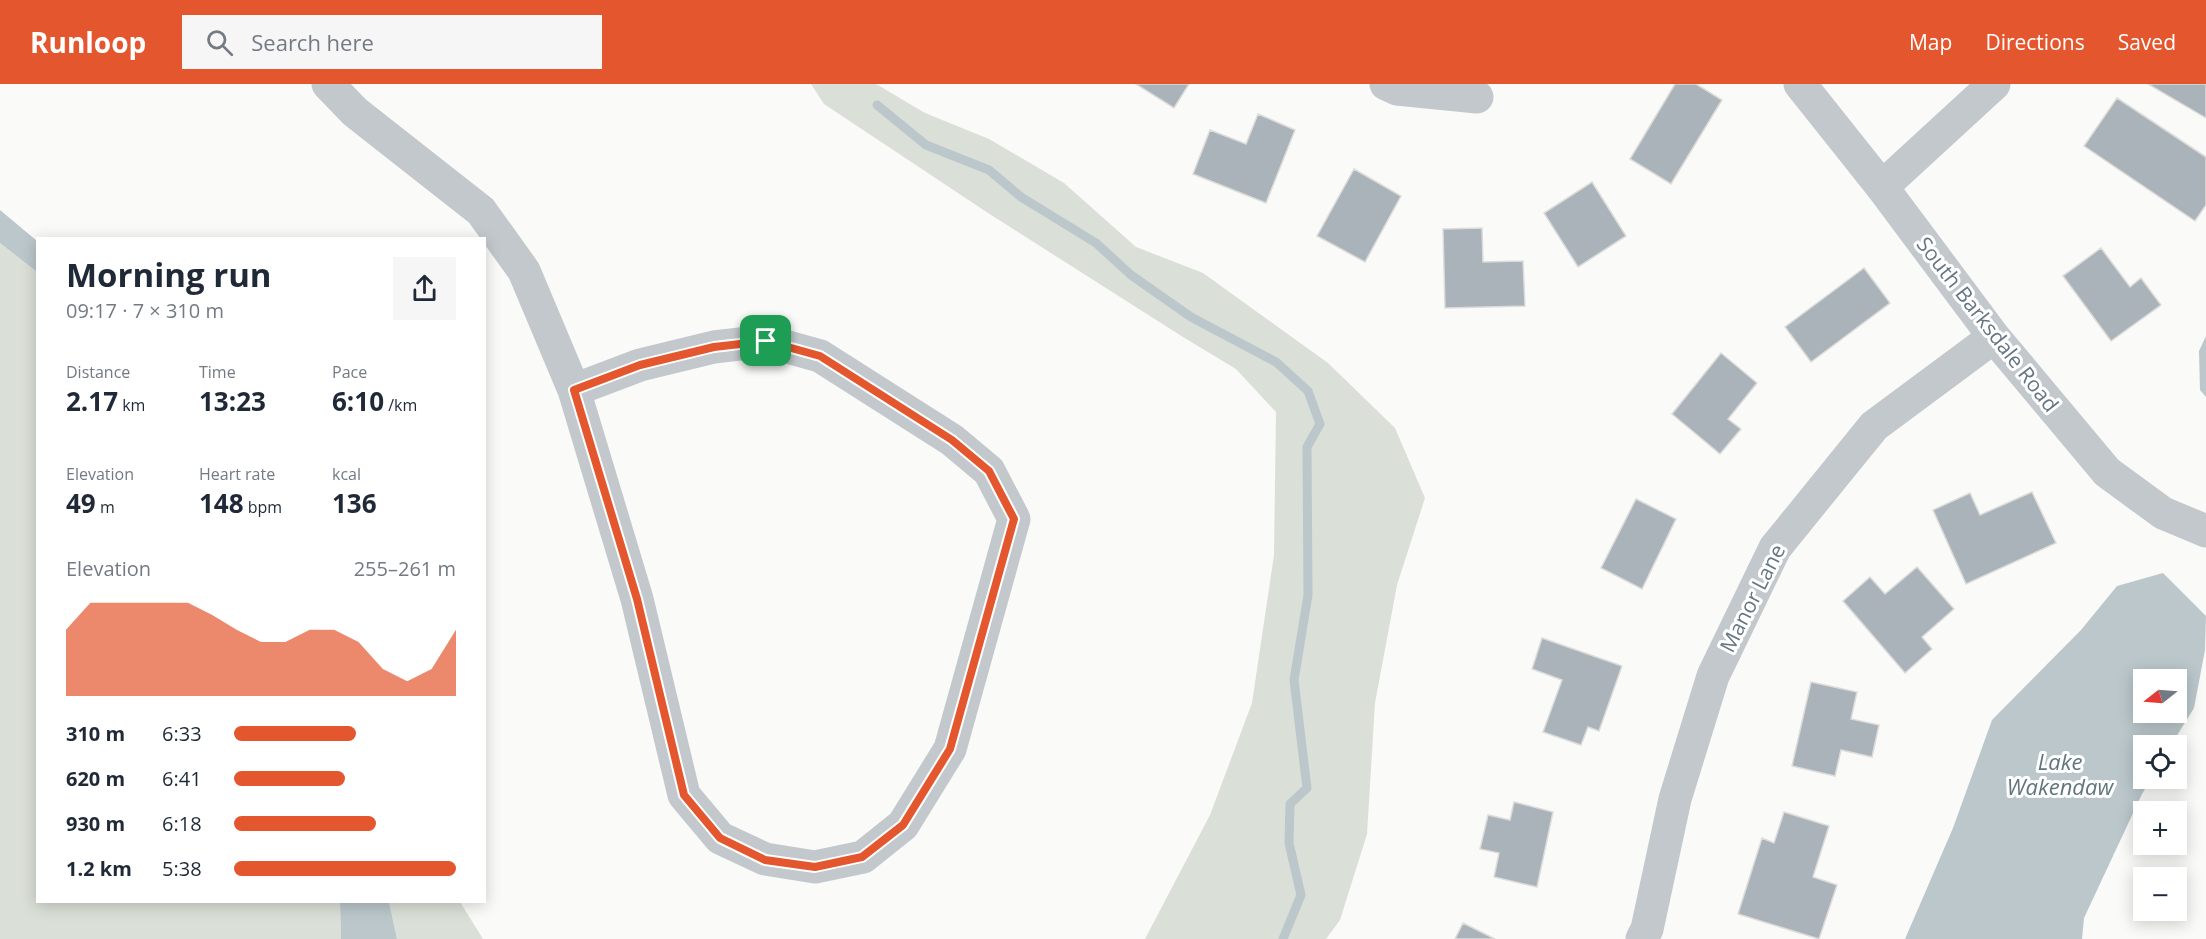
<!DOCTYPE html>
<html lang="en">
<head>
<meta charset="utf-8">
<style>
  :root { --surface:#fff; --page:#f6f6f7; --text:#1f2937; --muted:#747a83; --accent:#e4572e }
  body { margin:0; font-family:"Open Sans",sans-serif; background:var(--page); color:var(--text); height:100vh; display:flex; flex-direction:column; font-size:22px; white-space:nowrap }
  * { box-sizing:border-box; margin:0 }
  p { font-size:20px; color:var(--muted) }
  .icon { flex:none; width:33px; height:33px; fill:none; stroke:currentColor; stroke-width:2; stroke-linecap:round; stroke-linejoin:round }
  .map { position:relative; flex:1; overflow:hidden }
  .details { position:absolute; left:36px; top:153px; width:450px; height:666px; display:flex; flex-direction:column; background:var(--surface); border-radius:0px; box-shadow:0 3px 15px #0003 }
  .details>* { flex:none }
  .needle { width:39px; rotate:253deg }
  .tools { position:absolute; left:2133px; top:585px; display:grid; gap:12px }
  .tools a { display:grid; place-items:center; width:54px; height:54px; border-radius:0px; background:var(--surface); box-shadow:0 3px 15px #0003; font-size:30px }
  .pin { position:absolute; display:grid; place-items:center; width:51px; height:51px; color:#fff; margin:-26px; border-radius:12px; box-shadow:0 3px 9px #0006 }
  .round { display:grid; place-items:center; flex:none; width:63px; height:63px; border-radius:0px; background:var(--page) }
  .summary { display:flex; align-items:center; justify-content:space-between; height:102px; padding:0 30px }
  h1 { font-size:33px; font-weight:700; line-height:45px }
  .stats { display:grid; grid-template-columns:repeat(3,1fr); gap:9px; height:102px; padding:6px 30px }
  .stats div { display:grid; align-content:center }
  .stats b { font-size:26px; font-weight:700 }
  .stats small { font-size:16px; font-weight:400 }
  .stats p { font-size:16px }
  .chart { height:168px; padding:12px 30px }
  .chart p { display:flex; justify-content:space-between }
  .chart svg { width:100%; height:108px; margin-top:6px; fill:var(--accent); opacity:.7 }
  ul { padding:0 30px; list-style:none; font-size:20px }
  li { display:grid; grid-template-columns:96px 72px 1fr; align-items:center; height:45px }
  li i { height:15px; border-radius:8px; background:var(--accent) }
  header { display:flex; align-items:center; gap:36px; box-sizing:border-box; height:84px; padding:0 30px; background:var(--accent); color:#fff }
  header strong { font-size:28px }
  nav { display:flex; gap:33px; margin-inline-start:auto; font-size:21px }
  .search { width:420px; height:54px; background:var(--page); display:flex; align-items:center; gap:15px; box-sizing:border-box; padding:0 21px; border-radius:0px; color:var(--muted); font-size:22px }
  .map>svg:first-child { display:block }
  .green { fill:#dadfd7 }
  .water { fill:#bbc7cb; fill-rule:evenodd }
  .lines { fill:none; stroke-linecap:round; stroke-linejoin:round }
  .stream { stroke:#bbc7cb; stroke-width:9 }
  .building { fill:#aab3b9; stroke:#dcdcda; stroke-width:1.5 }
  .minor { stroke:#c3c8cc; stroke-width:33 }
  .route-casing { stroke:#fff; stroke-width:12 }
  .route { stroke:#e4572e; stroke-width:8 }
  .labels { text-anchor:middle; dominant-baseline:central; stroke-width:6; stroke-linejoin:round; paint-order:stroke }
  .street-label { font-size:21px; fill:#657683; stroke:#fff }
  .water-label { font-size:22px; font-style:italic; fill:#60757c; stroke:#fff }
</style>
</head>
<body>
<header>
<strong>Runloop</strong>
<div class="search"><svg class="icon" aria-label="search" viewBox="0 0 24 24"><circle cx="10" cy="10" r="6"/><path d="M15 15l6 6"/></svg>Search here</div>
<nav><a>Map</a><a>Directions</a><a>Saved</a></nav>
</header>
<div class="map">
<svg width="2206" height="855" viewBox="0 0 2206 855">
  <rect width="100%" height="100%" fill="#fafaf8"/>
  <!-- green -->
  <path class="green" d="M811,0H876L925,29L989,55L1064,99L1136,163L1203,189L1328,279L1395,344L1425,414L1397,501L1375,619L1367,750L1340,836L1326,855H1145L1210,731L1252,619L1274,471L1276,328L1236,285L1183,253L988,129L824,20Z
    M0,159L37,188L38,818H340L341,855H0Z
    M389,818H460L483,855H397Z"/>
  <!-- water -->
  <path class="water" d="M0,126L37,157V188L0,159Z
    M2206,252V313L2200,306L2199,267Z
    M2163,489L2206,532L2205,566L2194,624L2171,661L2144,662V694L2151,695L2142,710L2084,834L2082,855H1905L1953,744L1992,636L2081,546L2117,502ZM2144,596H2176V628H2144Z
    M340,818H389L397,855H341Z"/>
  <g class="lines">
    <!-- stream -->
    <path class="stream" d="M877,21L926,61L989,86L1021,113L1096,159L1131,191L1191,233L1276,278L1308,307L1320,340L1307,363L1308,511L1294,596L1307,704L1290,720L1289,759L1301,811L1283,855"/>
  </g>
  <!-- building -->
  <path class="building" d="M1136,0H1189L1174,24Z
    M1675,0H1696L1722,16L1671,100L1630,75Z
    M2148,0H2206V34Z
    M2117,14L2206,73V121L2195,137L2084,62Z
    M1258,30L1295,46L1266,119L1193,90L1210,46L1246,60Z
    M1354,85L1401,112L1365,178L1317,152Z
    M1592,98L1626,152L1578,183L1544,129Z
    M1482,144L1483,178L1523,177L1525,222L1445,224L1443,145Z
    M2101,164L2130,203L2141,194L2161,221L2111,257L2063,192Z
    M1864,184L1890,219L1811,278L1785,243Z
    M1721,269L1757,299L1728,335L1741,345L1720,370L1672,330Z
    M2032,408L2056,459L1966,500L1933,426L1970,409L1980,431Z
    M1636,415L1676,435L1642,505L1601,484Z
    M1917,483L1954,525L1922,553L1932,565L1905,589L1843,517L1870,493L1885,510Z
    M1542,554L1622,582L1599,647L1588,643L1581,661L1543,648L1562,596L1532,585Z
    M1811,598L1857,608L1851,635L1879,641L1872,673L1841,666L1835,692L1792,682Z
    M1514,718L1553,728L1537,803L1494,793L1499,769L1480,765L1488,731L1510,736Z
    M1784,728L1829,742L1813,793L1837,801L1819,855L1738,830L1762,754L1774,759Z
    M1463,839L1495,855H1455Z"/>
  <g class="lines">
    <!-- minor -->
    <path class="minor" d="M328,0L355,28L481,127L524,187L574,306
      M1386,0L1397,5L1477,13
      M1800,0L1882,103L1994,253L2107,388L2163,429L2206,447
      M1882,103L1994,0
      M766,257L820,272L952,356L989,387L1014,435L950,665L903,741L863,773L815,783L765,775L720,754L684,711L637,515L574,306L640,281L714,263Z
      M1642,855L1647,845L1675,715L1713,592L1775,464L1874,342L1994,253"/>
  </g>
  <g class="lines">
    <!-- route casing -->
    <g class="route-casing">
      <path id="route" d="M766,257L820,272L952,356L989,387L1014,435L950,665L903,741L862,773L815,783L765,776L720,754L684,711L637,515L574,306L640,281L714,263Z"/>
    </g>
    <!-- route -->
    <use href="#route" class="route"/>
  </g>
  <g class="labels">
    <!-- street labels -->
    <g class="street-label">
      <text transform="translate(1988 240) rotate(52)">South Barksdale Road</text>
      <text transform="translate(1752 514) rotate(-63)">Manor Lane</text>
    </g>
    <!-- water labels -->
    <g class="water-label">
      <text x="2060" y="677">Lake<tspan x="2060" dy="25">Wakendaw</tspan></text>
    </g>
  </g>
</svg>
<div class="tools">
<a><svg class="needle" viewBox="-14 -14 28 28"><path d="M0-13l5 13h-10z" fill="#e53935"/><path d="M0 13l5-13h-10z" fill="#747a83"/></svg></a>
<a><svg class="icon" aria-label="locate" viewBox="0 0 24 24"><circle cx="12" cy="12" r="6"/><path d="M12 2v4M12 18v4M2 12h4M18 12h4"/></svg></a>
<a>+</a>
<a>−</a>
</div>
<div class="pin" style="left:766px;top:257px;background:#1e9e55"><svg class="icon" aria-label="arrive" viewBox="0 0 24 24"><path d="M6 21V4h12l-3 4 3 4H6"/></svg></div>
<section class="details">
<div class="summary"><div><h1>Morning run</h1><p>09:17 · 7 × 310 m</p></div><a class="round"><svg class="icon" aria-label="share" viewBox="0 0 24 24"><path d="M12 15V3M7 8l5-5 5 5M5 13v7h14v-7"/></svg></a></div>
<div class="stats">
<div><p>Distance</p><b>2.17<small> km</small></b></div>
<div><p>Time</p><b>13:23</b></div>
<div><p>Pace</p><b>6:10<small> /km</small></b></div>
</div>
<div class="stats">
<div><p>Elevation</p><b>49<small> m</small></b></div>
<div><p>Heart rate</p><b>148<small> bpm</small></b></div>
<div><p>kcal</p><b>136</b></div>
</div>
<div class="chart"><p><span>Elevation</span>255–261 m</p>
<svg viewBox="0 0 160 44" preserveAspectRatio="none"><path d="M0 44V17L10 6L20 6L30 6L40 6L50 6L60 11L70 17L80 22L90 22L100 17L110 17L120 22L130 33L140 38L150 33L160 17V44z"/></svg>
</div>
<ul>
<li><b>310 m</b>6:33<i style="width:55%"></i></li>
<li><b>620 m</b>6:41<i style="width:50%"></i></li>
<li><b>930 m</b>6:18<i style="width:64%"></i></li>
<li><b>1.2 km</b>5:38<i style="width:100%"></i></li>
</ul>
</section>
</div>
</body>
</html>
